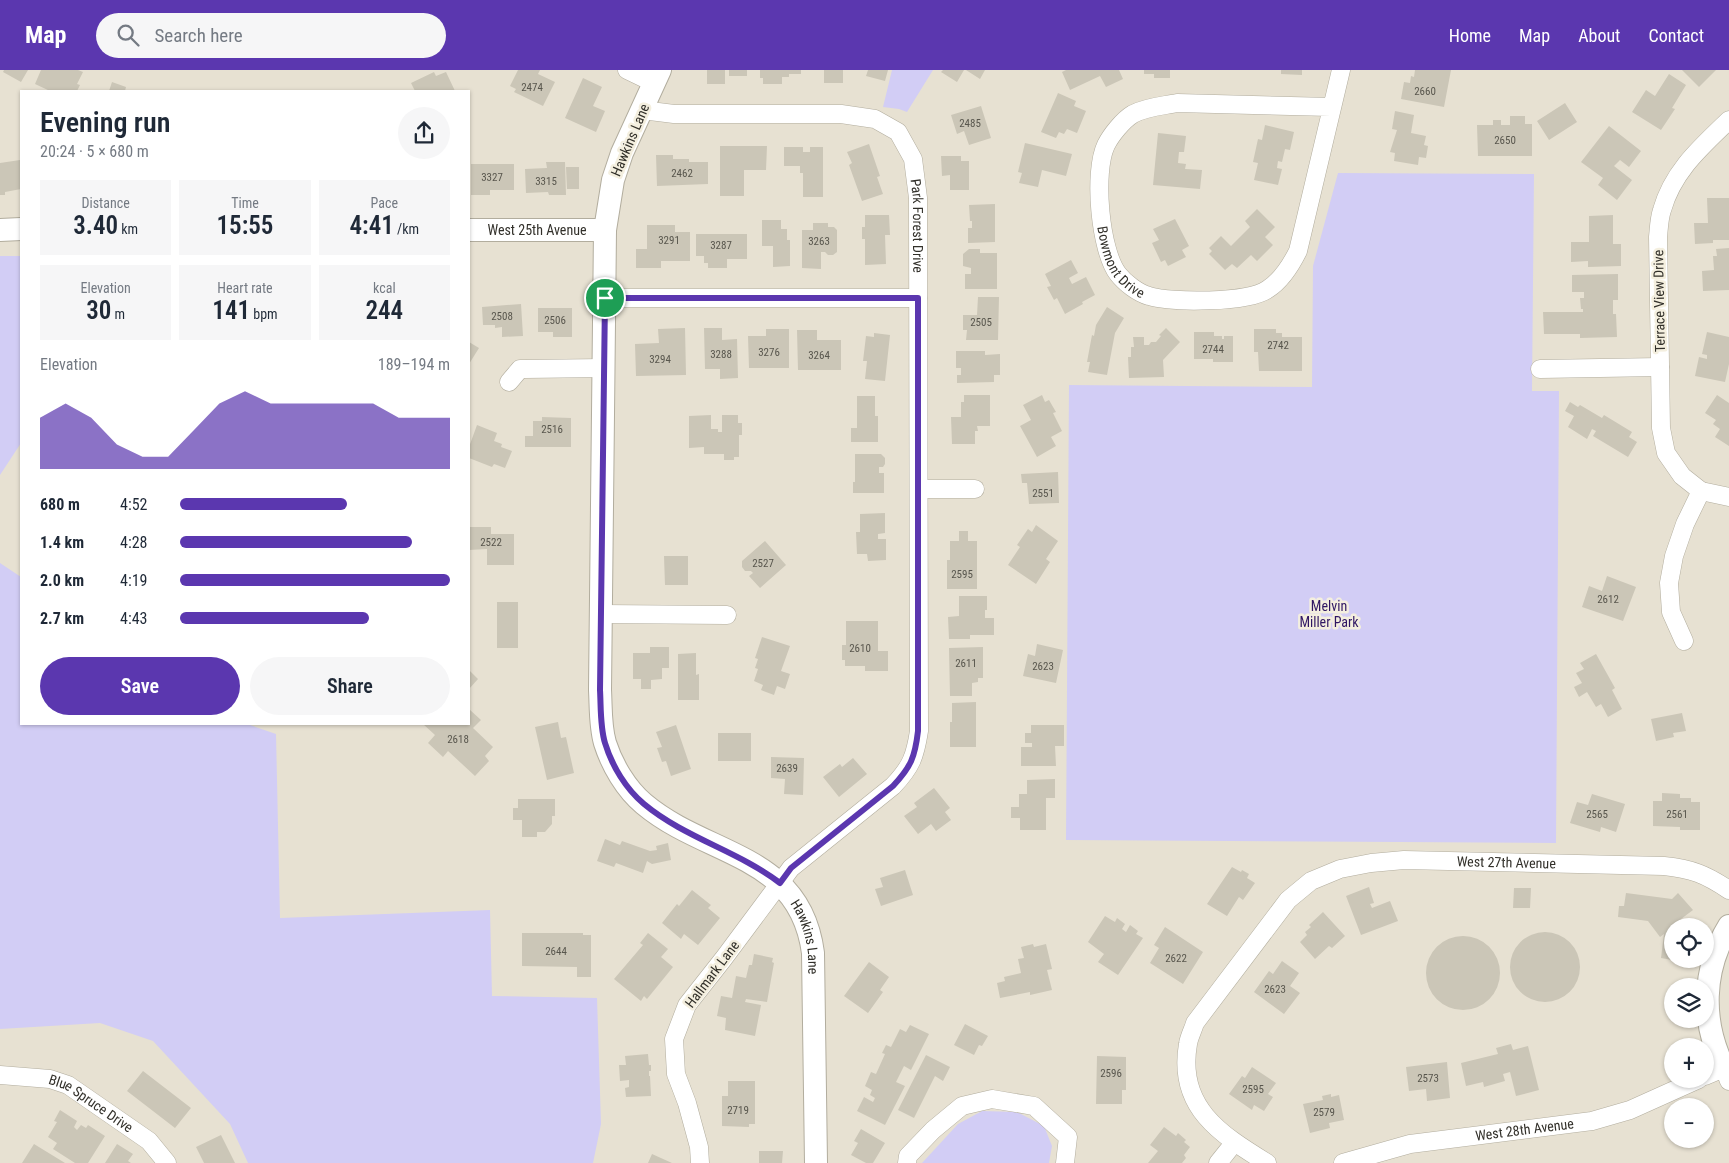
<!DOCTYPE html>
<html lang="en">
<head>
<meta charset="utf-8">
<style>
  :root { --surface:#fff; --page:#f6f6f7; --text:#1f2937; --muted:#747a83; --accent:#5b37af }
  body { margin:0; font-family:"Roboto Condensed",sans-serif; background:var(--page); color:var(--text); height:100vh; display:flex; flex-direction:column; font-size:19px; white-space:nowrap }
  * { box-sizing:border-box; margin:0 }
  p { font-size:16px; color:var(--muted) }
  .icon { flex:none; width:28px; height:28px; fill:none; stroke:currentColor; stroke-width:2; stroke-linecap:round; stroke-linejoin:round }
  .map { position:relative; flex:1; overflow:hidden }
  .drawer { position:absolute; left:20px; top:20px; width:450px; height:635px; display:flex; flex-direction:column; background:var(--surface); border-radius:0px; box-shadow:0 1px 4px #0004 }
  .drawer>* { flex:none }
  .buttons { position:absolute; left:1664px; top:848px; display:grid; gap:10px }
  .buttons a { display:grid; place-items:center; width:50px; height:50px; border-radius:50%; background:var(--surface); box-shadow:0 1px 4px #0004; font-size:25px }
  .pin { position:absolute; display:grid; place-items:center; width:42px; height:42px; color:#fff; margin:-21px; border:2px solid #fff; border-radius:50%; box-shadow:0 1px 5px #0007 }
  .round { display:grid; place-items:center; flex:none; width:52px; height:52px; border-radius:26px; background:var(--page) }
  .headline { display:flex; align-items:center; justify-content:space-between; height:85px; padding:0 20px }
  h1 { font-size:28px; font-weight:600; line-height:38px }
  .figures { display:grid; grid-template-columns:repeat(3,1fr); gap:8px; height:85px; padding:5px 20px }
  .figures div { display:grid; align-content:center; border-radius:0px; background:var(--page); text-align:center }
  .figures b { font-size:25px; font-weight:600 }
  .figures small { font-size:14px; font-weight:400 }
  .figures p { font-size:14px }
  .chart { height:140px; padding:10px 20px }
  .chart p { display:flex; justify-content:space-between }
  .chart svg { width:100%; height:90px; margin-top:5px; fill:var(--accent); opacity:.7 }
  .primary-button { display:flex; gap:10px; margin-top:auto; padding:10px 20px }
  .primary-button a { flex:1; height:58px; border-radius:30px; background:var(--accent); color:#fff; font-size:20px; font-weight:600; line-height:58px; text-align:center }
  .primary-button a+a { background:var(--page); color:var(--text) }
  ul { padding:0 20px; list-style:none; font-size:16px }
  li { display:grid; grid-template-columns:80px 60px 1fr; align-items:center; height:38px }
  li i { height:12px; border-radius:6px; background:var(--accent) }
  header { display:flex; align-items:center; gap:30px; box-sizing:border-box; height:70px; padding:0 25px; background:var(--accent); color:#fff }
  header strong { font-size:24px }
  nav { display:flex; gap:28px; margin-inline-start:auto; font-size:18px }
  .search { width:350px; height:45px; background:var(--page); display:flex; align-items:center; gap:12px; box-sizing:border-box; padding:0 18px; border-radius:28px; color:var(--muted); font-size:19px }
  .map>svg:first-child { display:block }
  .green { fill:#d2cdf5 }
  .building { fill:#cbc6b7 }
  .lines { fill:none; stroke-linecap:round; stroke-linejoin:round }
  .minor-casing { stroke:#b2ad9e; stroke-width:19 }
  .tertiary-casing { stroke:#b2ad9e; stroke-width:24 }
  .minor { stroke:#fff; stroke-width:18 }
  .tertiary { stroke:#fff; stroke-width:22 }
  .route-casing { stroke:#fff; stroke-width:10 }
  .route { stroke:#5b37af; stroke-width:6 }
  .labels { text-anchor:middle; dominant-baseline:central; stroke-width:5; stroke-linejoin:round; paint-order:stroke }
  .number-label { font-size:11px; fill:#58564d }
  .street-label { font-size:14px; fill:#32302a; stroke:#f4efdf }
  .park-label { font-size:14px; fill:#2f1663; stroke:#f4efdf }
</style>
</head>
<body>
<header>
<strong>Map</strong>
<div class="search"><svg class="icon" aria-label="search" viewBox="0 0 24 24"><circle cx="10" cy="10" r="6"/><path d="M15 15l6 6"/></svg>Search here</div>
<nav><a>Home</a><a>Map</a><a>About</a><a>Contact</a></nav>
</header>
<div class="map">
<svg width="1729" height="1093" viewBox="0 0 1729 1093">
  <rect width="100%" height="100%" fill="#e7e1d2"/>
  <!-- green -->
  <path class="green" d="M892,0H933L907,42L899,39L883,37Z
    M1338,103L1534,104L1532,321H1559L1556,773L1066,770L1069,315L1312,317L1313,196Z
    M0,186H21V373L0,405Z
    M0,493L21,507V654H247L276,664L280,848L490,840L492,926L597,928L601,1054L593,1093H248L230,1054L153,971L100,953L0,959Z
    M982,1041L1017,1042L1044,1056L1052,1076L1049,1093H922L958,1054Z"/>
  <!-- building -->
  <path class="building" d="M4,0H28L21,12L3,2Z
    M41,0H78L83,2L77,14L80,15L77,21H50L35,14Z
    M518,0H540L538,4L555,12L543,36L514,22L516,19L510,16Z
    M707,0H725V14H707Z
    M729,0H747V6H729Z
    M760,0H801V4H789V7H782V14H763V8H760Z
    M824,0H843V13H824Z
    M868,0H888L885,11L866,6Z
    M943,0H964L957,12L941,2Z
    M966,0H985L980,9Z
    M1066,0H1119L1123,9L1106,17L1100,6L1070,20L1062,2Z
    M1144,0H1170V8H1154V4H1144Z
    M1281,0H1302V5L1281,4Z
    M1415,0H1451L1444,37L1401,29L1404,12L1410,13L1411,6L1414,7Z
    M1682,0H1716L1699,17Z
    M434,2L436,6L446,2L455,21H415L411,13Z
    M1669,4L1686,15L1672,38L1675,39L1661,60L1632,42L1646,20L1655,26Z
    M583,8L602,17L593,36L605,41L596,62L565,48Z
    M112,12L126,17L125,21H109Z
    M1058,23L1076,31L1074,36L1086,41L1077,63L1067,59L1064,64L1059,62L1056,68L1041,62Z
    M1565,33L1577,52L1549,70L1537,51Z
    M981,36L991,68L969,75L964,61L957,64L951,45Z
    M1395,41L1414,45L1411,63L1426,66L1424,75L1428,76L1426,88L1419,87L1418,95L1394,91L1395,83L1390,82L1397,60L1392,59Z
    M1510,46H1525V54H1532V86H1478L1477,55H1493V50H1501V55H1510Z
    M1265,55L1294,62L1290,80L1285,79L1282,92L1278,91L1277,98L1282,99L1278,115L1254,110L1258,93L1253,92L1258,69L1262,70Z
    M1609,56L1641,81L1629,97L1620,90L1614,96L1632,110L1617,130L1598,115L1603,108L1581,92Z
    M1158,63L1186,66L1184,82H1179L1178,93L1186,94L1185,99L1202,100L1200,119L1153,115Z
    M1025,73L1072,84L1066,106L1042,100L1038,117L1019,113L1022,103L1018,102Z
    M869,74L880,106L877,107L883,124L862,131L849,95L852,93L847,82Z
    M720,76H767L766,100H744V126H720Z
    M784,77H803V82H810V77H823V127H803V103H800V96H784Z
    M656,85H673V89H689V92H708V114L657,116Z
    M941,86H961V91H969V120H950V105L942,106Z
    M20,90L21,119L5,122V125H0V93Z
    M546,92H565L566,125H549L548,122L526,123L525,99L547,98Z
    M471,94H514V120H490V125H471Z
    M566,97H579V119H567Z
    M1707,128H1729V170H1713V173L1695,174L1694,153H1708Z
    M995,134V172L968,173V158H972V151H970L969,135Z
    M1257,139L1275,157L1265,167L1273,175L1257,191L1251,185L1237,198L1232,194L1225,200L1209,184L1212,181L1209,178L1221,166L1231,176L1250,157L1245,151Z
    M865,145H889L890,165H885L886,194L865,195V169H862V157H865Z
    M1613,145V174H1621V196L1588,197V191L1571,192V172H1589V146Z
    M1175,149L1189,176L1182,180L1186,187L1168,196L1165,190L1161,192L1152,173L1159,170L1153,159Z
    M762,150H781V159H787V170H790V196L773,197V176H762Z
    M813,153H828V157H834L837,160V182L833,185H828L825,182H821V199L802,198V160H813Z
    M647,155H675V162H690V191H661V198H636V179H647Z
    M696,164H747V189H727V198H708V193H704V186H696Z
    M1729,178V220L1703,221L1702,201L1714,200L1713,186H1717L1716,179Z
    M969,179H980V183H997V219H965V204H971V198L963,196V184Z
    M1071,190L1078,203L1069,208L1072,214L1086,207L1095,225L1082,232L1083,234L1065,244L1057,228L1054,230L1047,217L1051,216L1045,204Z
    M1618,204V230H1613V244H1616L1617,267L1580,268V264H1544L1543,242H1583V239H1581L1580,228H1584V222H1572V205Z
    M978,227H999L998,270H966L967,260H963V245H977Z
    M521,234L523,266L502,267V257L495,258V255H483L482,237Z
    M1107,237L1124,248L1115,263L1107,305L1088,302L1090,292H1087L1092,265L1094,266L1096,255Z
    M538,238H572V267H553V262H538Z
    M685,258L686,305L636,306L635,274L659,273L658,259Z
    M704,258H722V270L737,269L738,308L720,309V299H705Z
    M1166,258L1180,272L1163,290L1164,307L1129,308L1128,287H1131V277H1134L1133,267H1144V275H1149L1151,272H1156L1161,266L1159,265Z
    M766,259H789V298H749L748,266H766Z
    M1254,259H1276V263H1282V267H1302V301H1259L1258,282H1254Z
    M797,260H817V270H841V300H798Z
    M1194,262H1214V266H1222V269H1224V266H1233V292H1213V289H1194Z
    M1707,262L1729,267V294L1725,312L1695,306L1699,287L1707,289V285L1702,284Z
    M874,263L890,265L885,311L865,309L867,291H863L866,266L874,267Z
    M469,272L479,278L469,294Z
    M956,281H985V285L1000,284V305H994V312L957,313V305H961V298H956Z
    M964,325H990V356H977L978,361H975V374H952L951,347H961V332H964Z
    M1042,325L1045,332L1049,330L1056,342L1053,343L1062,361L1051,367L1056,376L1037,387L1020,356L1031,350L1023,335Z
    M1717,325L1729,333V376L1715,367L1720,359L1713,354L1716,350L1705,343Z
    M857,326H875V346H878V372H851V358H857Z
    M1570,332L1578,337L1580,335L1602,348L1604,345L1632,362L1629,367L1637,372L1628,387L1593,366L1596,361L1592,359L1587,369L1568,357L1574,346L1565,341Z
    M711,345V359H718V362H722V345H738V353H742V365H739V387H734V390H724V384H704V377L689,378V346Z
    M542,347L571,348V377H525V366H533V351H542Z
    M477,355L497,363L494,371L502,374L501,377L512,381L505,398L494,394L492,397L469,388V377Z
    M855,384H881L885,388V394L883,397H879V403H884V423H853V412H855Z
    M1058,402L1059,433L1029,434L1027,413H1022L1021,404Z
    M885,443V463L878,464V469H886V490L868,491L867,484H857L856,462H860V444Z
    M1036,455L1058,471L1046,489L1050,492L1036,514L1008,495L1020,477L1017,475L1028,459L1032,462Z
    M469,457H491V464H514V495H487V479L469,480Z
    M959,461H968V471H977V519H947V490H950V471H959Z
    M765,471L786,495L760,518L749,506L753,503L751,501H745L742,497V491Z
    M664,486H688V515H665Z
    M1607,506L1636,517L1623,551L1582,537L1589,516L1602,521Z
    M959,526H987V540H985V548H994V565H970V569H949L948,547L959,546Z
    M497,532H518V578H497Z
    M846,551H878V581H888V601H865V596H845V590H842V575H846Z
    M762,567L790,576L781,601L790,604L785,619L777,616L774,625L761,620L763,615L754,611L758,599L755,598L758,589L755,588Z
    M1037,574L1063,580L1056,613L1023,606L1028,584L1035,586Z
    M650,577H669V598H662V609L651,610V619H641V609H633V583H650Z
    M983,577V608H978V612L972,613V626H950L949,578Z
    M696,583V605L699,604V630H678V584Z
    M1596,584L1615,618L1612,620L1622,639L1608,647L1601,634L1596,637L1587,622L1579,627L1574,617L1582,613L1576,603L1584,599L1580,593Z
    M469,600L478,609L469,619Z
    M976,632V677H950V652H952V633Z
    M469,639L481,650L473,658L493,677L485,686L489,691L475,706L448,681L443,687L428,673L435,665L423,654H469Z
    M1682,643L1686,661L1673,663L1674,667L1656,671L1651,649Z
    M558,652L561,668L566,667L574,703L547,710L535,657Z
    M676,655L691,699L671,706L666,691L662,692L657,678L662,677L656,662Z
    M1031,655H1064V676H1055L1056,696H1021V677H1032V673H1025V663H1031Z
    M718,663H751V691H718Z
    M771,687L804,688L803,725L784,724L785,709L771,708Z
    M853,688L867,704L839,727L823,707L840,694L842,697Z
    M1055,709V728H1046V760H1020V748H1011V737H1019V724H1027V710Z
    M934,718L950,738L945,742L951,750L936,761L931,754L918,764L904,746L917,737L914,733Z
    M1662,723L1680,724V728H1691V732H1700V760H1680V757L1653,756V731H1662Z
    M1592,724L1625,734L1616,762L1601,757L1600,762L1570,753L1577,732L1588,735Z
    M518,729H555V746H552V754L545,762H537V767H522V750H513V738H518Z
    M605,769L620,775L622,771L650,781L657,780L656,776L668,773L671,790L652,794L647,791L643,803L616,793L614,797L597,791Z
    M1232,797L1241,802L1242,800L1249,804L1247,808L1255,813L1243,830L1239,827L1227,846L1207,834Z
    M905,800L913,825L881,836L875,819L883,817L880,808Z
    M1369,817L1374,833L1370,834L1372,838L1390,831L1398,851L1361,865L1346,826Z
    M1514,818H1531L1530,838H1513Z
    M692,820L711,835L708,838L720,848L698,875L684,864L681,869L662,853L677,834L679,836Z
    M1626,823L1672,829L1678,823L1693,840L1681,849V856H1672V890L1661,888L1664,864L1660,867L1648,851L1618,847L1619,836H1624Z
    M1323,842L1345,866L1332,878L1329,876L1315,889L1300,872L1307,865L1305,862L1311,857L1309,855Z
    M1105,846L1115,852L1117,848L1125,854L1122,859L1126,862L1130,855L1138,861L1136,864L1143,868L1118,905L1098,892L1104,884L1088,872Z
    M1165,857L1203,882L1183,914L1150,893L1159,878L1154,875Z
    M1510 897a35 35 0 1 1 70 0a35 35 0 1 1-70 0Z
    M522,863H583V865H591V907H577V897L522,896Z
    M648,863L668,879L661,887L673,897L647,929L644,926L641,931L614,909L643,875L640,873Z
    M1426 903a37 37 0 1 1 74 0a37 37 0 1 1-74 0Z
    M1033,874L1034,877L1046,874L1052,899L1047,900L1052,920L1030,925V922L1000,928L997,913L1005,911L1004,907L1021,903L1018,889L1024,888L1021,877Z
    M754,884L773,888L772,892L774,893L767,932L746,929L745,932L761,935L755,966L725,960L726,948L717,946L721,926L732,928L736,906L746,908L749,895H752Z
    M1282,891L1299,903L1290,916L1300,923L1284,944L1254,922L1269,901L1273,904Z
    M869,892L889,907L880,920L883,922L868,943L844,926Z
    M965,954L988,966L982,976L979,975L974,985L954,975Z
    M910,955L929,964L911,1000L904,996L896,1012L905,1016L885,1055L857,1041L864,1027L873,1032L875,1028L870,1025L872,1020L865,1016L871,1002L876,1004L885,984L882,983L886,975L891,977L900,959L906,962Z
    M1511,974L1513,980L1528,976L1539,1020L1516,1026L1510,1002L1503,1004L1505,1011L1484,1017L1483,1012L1466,1016L1461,993L1498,984L1496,978Z
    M648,984L649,995H651V1001H649V1006H650L651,1026L626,1027L625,1018L629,1017V1010L620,1011L619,995H626L625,986Z
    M926,985L950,997L943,1011L935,1006L914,1048L898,1040Z
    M1097,986L1126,987V1020H1122V1034H1096Z
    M1447,992L1450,1028L1427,1031L1426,1019L1409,1021L1406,997Z
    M1252,997L1276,1013L1268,1024L1273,1027L1264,1041L1254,1035L1252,1040L1229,1024L1242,1006L1245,1008Z
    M143,1001L191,1038L175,1058L127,1021Z
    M728,1011H755V1054H749V1057L722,1056V1026H728Z
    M1331,1024V1027L1339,1025L1344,1050L1329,1053L1330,1058L1310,1063L1303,1034L1323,1030L1322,1026Z
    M60,1040L77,1051L74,1057L77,1060L81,1055L86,1058L88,1055L105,1066L88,1093H75L53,1079L57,1073L48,1067L57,1052L54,1051Z
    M1164,1057L1176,1066L1178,1063L1186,1070L1184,1072L1190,1077L1184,1085L1186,1088L1182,1093H1148L1158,1081L1150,1075Z
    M861,1059L885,1073L873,1093H866L851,1085L858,1073L854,1071Z
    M221,1065L235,1093H204L196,1077Z
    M34,1074L65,1093H22Z
    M117,1074L133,1084L128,1091L131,1093H105Z
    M759,1081H783L782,1093H759Z
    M652,1084L672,1093H648Z"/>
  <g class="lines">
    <!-- minor casing -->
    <g class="minor-casing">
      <g id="minor">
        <path d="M627,0L654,13"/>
        <path id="s1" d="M1331,37L1177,33C1162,36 1146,37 1133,44C1123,50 1111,65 1106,75C1093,102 1100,181 1118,204C1125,213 1138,223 1149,226C1172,233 1248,233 1268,219C1282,210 1291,195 1298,181L1341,0"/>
        <path id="s2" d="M642,40L674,44H841L875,49L898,62L913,89L918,128L919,661C915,687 911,697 893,716L791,798L724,888L687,935L674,969L676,1004L687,1033L699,1077L700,1093"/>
        <path d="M605,228H918"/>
        <path d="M1540,299L1660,297"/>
        <path d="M509,312L520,299H525L604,298"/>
        <path d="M919,419H975"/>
        <path d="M1701,421L1682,406L1666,383L1661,358L1658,167C1659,158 1659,149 1662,140C1673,101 1701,77 1729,50"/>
        <path d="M601,544L727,545"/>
        <path d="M1684,571L1671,542L1669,513L1674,486L1685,454L1701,421L1729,427"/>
        <path id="s3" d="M0,1005L50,1009L68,1015L149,1071L167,1093"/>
        <path d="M1705,1006L1724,998L1729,1011"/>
        <path d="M907,1093L908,1086L933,1060L962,1036L992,1029L1034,1036L1068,1067L1065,1093"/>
        <path d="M1218,1093L1234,1073"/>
        <path id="s4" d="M1267,1093C1220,1064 1177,1037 1188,974C1189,967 1193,960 1195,953L1288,830L1311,811L1340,799L1371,793L1404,790L1664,796C1692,799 1705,804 1729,820"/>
        <path id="s5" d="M1343,1093L1410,1074L1592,1051L1630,1040L1699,1009"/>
      </g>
    </g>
    <!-- tertiary casing -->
    <g class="tertiary-casing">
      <g id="tertiary">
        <path id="s6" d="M660,0L622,83L613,110L605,160L600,620C601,637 600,656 605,673C612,695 626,719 644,734C707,787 800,783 813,883L816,1093"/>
        <path d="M0,160L21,159"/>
        <path id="s7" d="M469,160H605"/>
        <path d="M1729,856C1702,900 1701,952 1724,998L1729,995"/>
      </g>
    </g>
    <!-- minor -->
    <use href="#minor" class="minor"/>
    <!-- tertiary -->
    <use href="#tertiary" class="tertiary"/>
  </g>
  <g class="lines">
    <!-- route casing -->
    <g class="route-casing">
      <path id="route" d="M605,228H918V661C915,687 911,697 893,716L791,798L780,813C738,781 685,768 644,734C626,719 612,696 605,673C600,657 601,637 600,620Z"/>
    </g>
    <!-- route -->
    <use href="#route" class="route"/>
  </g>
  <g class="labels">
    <!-- number labels -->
    <g class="number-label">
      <text x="532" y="17">2474</text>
      <text x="1425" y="21">2660</text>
      <text x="970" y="53">2485</text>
      <text x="1505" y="70">2650</text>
      <text x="682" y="103">2462</text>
      <text x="492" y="107">3327</text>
      <text x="546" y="111">3315</text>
      <text x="669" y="170">3291</text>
      <text x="819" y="171">3263</text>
      <text x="721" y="175">3287</text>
      <text x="502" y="246">2508</text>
      <text x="555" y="250">2506</text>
      <text x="981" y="252">2505</text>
      <text x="1278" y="275">2742</text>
      <text x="1213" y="279">2744</text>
      <text x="769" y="282">3276</text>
      <text x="721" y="284">3288</text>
      <text x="819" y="285">3264</text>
      <text x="660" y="289">3294</text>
      <text x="552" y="359">2516</text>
      <text x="1043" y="423">2551</text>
      <text x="491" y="472">2522</text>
      <text x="763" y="493">2527</text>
      <text x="962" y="504">2595</text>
      <text x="1608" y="529">2612</text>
      <text x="860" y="578">2610</text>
      <text x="966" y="593">2611</text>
      <text x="1043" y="596">2623</text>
      <text x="458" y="669">2618</text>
      <text x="787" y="698">2639</text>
      <text x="1597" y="744">2565</text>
      <text x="1677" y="744">2561</text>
      <text x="556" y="881">2644</text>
      <text x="1176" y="888">2622</text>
      <text x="1275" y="919">2623</text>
      <text x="1111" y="1003">2596</text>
      <text x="1428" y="1008">2573</text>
      <text x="1253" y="1019">2595</text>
      <text x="738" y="1040">2719</text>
      <text x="1324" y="1042">2579</text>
    </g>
    <!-- street labels -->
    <g class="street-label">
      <text transform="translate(630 70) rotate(-67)">Hawkins Lane</text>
      <text stroke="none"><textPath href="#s2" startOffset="358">Park Forest Drive</textPath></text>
      <text stroke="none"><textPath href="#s7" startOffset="68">West 25th Avenue</textPath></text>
      <text stroke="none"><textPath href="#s1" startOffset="365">Bowmont Drive</textPath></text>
      <text transform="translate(1659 231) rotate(-91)">Terrace View Drive</text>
      <text stroke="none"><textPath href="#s4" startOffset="559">West 27th Avenue</textPath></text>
      <text stroke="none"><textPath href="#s6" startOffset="976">Hawkins Lane</textPath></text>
      <text transform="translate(712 904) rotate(-53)">Hallmark Lane</text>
      <text stroke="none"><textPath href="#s3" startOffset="98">Blue Spruce Drive</textPath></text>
      <text stroke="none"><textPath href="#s5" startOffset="185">West 28th Avenue</textPath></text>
    </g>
    <!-- park labels -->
    <g class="park-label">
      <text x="1329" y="536">Melvin<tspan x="1329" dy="16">Miller Park</tspan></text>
    </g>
  </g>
</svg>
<div class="buttons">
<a><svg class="icon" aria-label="locate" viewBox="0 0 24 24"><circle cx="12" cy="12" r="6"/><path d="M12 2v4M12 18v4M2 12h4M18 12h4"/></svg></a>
<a><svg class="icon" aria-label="layers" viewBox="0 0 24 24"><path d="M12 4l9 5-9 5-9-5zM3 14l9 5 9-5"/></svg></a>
<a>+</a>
<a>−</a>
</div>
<div class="pin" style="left:605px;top:228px;background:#1e9e55"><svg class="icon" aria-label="arrive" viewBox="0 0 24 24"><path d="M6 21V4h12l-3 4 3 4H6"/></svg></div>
<section class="drawer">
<div class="headline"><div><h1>Evening run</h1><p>20:24 · 5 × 680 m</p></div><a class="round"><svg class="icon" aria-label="share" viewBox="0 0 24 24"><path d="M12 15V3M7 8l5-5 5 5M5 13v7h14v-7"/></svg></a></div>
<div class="figures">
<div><p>Distance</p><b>3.40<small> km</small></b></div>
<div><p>Time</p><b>15:55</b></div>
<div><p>Pace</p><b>4:41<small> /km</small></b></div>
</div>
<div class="figures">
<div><p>Elevation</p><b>30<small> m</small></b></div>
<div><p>Heart rate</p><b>141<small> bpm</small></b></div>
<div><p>kcal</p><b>244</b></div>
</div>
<div class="chart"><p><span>Elevation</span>189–194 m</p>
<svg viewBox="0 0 160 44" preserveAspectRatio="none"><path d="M0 44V19L10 12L20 19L30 32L40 38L50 38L60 25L70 12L80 6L90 12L100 12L110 12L120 12L130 12L140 19L150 19L160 19V44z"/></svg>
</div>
<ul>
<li><b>680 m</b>4:52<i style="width:62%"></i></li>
<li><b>1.4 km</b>4:28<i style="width:86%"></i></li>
<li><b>2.0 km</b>4:19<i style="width:100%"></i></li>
<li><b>2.7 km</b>4:43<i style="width:70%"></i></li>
</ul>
<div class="primary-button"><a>Save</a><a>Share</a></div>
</section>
</div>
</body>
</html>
